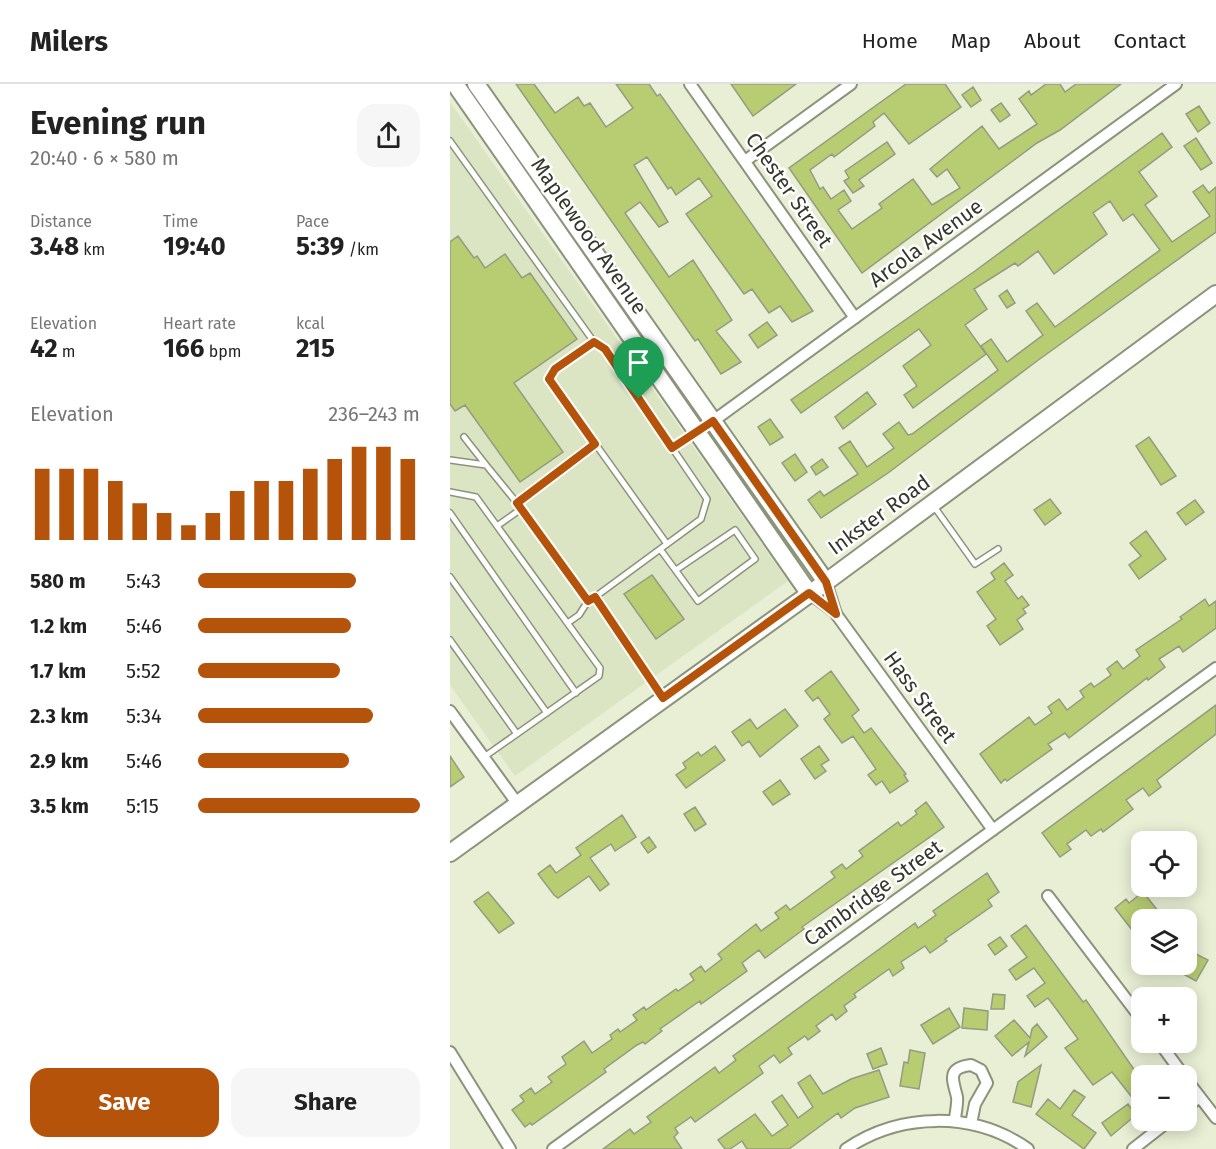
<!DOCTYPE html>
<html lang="en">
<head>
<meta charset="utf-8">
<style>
  :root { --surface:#fff; --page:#f6f6f6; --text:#222; --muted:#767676; --line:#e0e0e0; --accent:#b45309 }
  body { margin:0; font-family:"Fira Sans",sans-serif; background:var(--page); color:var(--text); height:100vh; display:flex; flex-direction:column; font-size:22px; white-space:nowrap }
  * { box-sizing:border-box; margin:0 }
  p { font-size:20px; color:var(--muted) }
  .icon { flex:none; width:33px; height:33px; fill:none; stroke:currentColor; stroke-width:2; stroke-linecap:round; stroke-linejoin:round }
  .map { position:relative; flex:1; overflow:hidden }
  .panel { display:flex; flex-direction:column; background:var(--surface); width:450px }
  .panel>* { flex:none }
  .tools { position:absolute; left:681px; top:747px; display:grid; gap:12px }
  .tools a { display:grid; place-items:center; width:66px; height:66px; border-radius:12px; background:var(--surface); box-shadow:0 3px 15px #0003; font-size:30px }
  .pin { position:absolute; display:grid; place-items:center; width:51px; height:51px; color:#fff; margin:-62px -26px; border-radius:50% 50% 50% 0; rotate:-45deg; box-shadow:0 0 6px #0007 }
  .pin .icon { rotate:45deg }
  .round { display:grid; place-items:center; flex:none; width:63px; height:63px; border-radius:18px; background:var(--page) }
  .summary { display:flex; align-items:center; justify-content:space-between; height:102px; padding:0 30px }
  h1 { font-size:33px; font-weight:700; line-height:45px }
  .figures { display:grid; grid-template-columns:repeat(3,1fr); gap:9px; height:102px; padding:6px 30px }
  .figures div { display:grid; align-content:center }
  .figures b { font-size:26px; font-weight:700 }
  .figures small { font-size:16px; font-weight:400 }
  .figures p { font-size:16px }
  .chart { height:168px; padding:12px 30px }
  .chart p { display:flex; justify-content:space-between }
  .chart svg { width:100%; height:108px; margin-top:6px; stroke:var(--accent); stroke-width:6 }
  .primary-button { display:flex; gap:12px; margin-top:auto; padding:12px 30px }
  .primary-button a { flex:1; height:69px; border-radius:18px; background:var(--accent); color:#fff; font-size:24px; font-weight:700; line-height:69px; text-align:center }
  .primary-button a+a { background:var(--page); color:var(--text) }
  ul { padding:0 30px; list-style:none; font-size:20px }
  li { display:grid; grid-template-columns:96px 72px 1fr; align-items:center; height:45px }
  li i { height:15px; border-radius:8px; background:var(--accent) }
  header { display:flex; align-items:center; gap:36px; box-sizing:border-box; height:84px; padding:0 30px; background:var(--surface); border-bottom:2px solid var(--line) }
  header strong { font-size:28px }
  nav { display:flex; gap:33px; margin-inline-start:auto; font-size:21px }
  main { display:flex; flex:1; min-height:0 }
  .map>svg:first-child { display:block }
  .built { fill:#dbe4c3 }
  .building { fill:#b8cc71; stroke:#959b83; stroke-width:1.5 }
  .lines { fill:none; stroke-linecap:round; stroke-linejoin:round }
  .lane-casing { stroke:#8c937b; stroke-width:8 }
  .street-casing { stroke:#8c937b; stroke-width:14 }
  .secondary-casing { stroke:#8c937b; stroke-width:20 }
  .lane { stroke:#fff; stroke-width:5 }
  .street { stroke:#fff; stroke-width:10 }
  .secondary { stroke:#fff; stroke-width:16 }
  .route-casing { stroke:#fff; stroke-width:12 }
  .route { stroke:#b45309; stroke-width:8 }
  .labels { text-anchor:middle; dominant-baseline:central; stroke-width:5; stroke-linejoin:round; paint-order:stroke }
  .street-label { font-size:21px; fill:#34372c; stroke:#fff }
</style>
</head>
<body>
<header>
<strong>Milers</strong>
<nav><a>Home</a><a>Map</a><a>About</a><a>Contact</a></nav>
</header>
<main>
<section class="panel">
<div class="summary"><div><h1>Evening run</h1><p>20:40 · 6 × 580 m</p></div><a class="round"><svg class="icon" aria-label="share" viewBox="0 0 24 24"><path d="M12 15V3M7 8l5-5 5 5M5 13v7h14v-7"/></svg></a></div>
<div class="figures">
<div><p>Distance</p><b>3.48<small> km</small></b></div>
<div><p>Time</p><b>19:40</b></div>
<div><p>Pace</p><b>5:39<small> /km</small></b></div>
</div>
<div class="figures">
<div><p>Elevation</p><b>42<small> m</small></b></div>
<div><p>Heart rate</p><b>166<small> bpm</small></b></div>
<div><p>kcal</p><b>215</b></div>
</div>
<div class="chart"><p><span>Elevation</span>236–243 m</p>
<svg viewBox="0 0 160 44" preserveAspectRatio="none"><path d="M5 44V15M15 44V15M25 44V15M35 44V20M45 44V29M55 44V33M65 44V38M75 44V33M85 44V24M95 44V20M105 44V20M115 44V15M125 44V11M135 44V6M145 44V6M155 44V11"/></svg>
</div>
<ul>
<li><b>580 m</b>5:43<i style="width:71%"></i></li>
<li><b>1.2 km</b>5:46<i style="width:69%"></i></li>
<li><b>1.7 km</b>5:52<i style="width:64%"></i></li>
<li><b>2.3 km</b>5:34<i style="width:79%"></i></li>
<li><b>2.9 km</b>5:46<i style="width:68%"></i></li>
<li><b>3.5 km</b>5:15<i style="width:100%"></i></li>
</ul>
<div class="primary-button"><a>Save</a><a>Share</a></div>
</section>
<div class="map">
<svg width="766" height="1065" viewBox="0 0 766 1065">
  <rect width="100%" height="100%" fill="#e8efd4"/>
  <!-- built -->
  <path class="built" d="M0,18L338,497L65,692L0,601Z"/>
  <!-- building -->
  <path class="building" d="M66,0H84L105,29L128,13L134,22L140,19L156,43L183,24L166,0H199L207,12L210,10L363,227L342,238L330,222L319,229L302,205L294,210L236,130L262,112L249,94L226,111L221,103L218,105L197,73L184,81L218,138L209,143L190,118L175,129L219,193L243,176L282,236L266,247L291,278L271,290L248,255L245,257Z
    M281,0H346L303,32Z
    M456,0H495L511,23L459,60L434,29L423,38L425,42L384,73L382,70L360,86L370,105L373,103L381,115L394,106L401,117L388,126L402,145L432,124L429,120L463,95L482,121L510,104L497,85L487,93L480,85L532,42L549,65L587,40L569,15L579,7L581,11L596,0H610L615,8L626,0H671L610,46L587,59L412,189L339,84Z
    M523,3L531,16L521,23L512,11Z
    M551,19L560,31L550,38L541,26Z
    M749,22L760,39L748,48L736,30Z
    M712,49L722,63L689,88L707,112L695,121L722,158L760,132L743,108L753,101L759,109L766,103V148L587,277L438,389L371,434L358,416L370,407L374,412L408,390L389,364L400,357L417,383L444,364L433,350L449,338L458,351L462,350L548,286L531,262L541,255L557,278L593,251L576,227L587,219L605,243L710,166L683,130L673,137L660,117L643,129L657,150L604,190L588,167L568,182L565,179L524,205L537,225L515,241L536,270L463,324L454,311L467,302L453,282L481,261L469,245L351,329L341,316L525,187Z
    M746,54L762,79L751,86L734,62Z
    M437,58L445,70L409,96L414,102L403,109L394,97L399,94L395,87Z
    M8,152L24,174L27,172L35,184L55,170L72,194L80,189L127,255L64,299L113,368L70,398L15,321L5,327L0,320V158Z
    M557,206L565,219L557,224L549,212Z
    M317,238L327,251L308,264L299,251Z
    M417,308L426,320L393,345L385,333Z
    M320,335L333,353L320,361L308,343Z
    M699,353L726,392L711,401L686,362Z
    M345,370L357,388L345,397L332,379Z
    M372,375L378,383L366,391L361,383Z
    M600,415L611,429L595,441L584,426Z
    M745,416L754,428L736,441L727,429Z
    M696,447L716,475L689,495L679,481L691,472L680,459Z
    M554,479L563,491L555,497L568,515L572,512L579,521L573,525L576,529L567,536L573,545L550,561L537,542L546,535L527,508L545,495L541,489Z
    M202,491L234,535L206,555L174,510Z
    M755,515L759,522L766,517V544L733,568L729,562L709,575L715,583L698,596L697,594L619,654L615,649L598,660L602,665L557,697L555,695L551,699L530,670L579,633L585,641L602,629L598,623L609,615L617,626L634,613L630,607L641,599L644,603L661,591L657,585L667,577L673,585L690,572L686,566L732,535L730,533Z
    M381,587L409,626L402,632L414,649L421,644L456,690L454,691L458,697L440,709L432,697L426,701L418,691L426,685L403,652L392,659L374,635L380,630L368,613L363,617L355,607Z
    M766,621V650L707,696L711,703L699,712L693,704L676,716L683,725L653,748L651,745L641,752L636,746L617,760L621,765L610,773L592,749Z
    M335,625L348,642L310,673L299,657L292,662L282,648L300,635L307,645Z
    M265,662L275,676L236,704L226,691L236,684L233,679L248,668L251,672Z
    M369,662L379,676L371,681L376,687L365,695L351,675Z
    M0,672L14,693L0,703Z
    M330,696L340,710L323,721L313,708Z
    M476,718L494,743L352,843L354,845L315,874L309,866L292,879L297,887L251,920L250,917L244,921L210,945L212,947L195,960L193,958L187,961L154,985L156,988L82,1041L80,1039L75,1043L62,1026L74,1017L70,1012L81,1004L85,1010L102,998L98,993L116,980L112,973L134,957L142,969L162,955L160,951L168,945L170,948L187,936L183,931L194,923L196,926L226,905L228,907L244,896L240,890L251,882L255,888L272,875L268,870L306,840L311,847L329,834L325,829L336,821L340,826L373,802L385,793L381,788L392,780L396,785L413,772L409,767L448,738L451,742L467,730L465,727Z
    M245,723L256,740L245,747L234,730Z
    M172,731L186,753L165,767L161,760L140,774L159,800L150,807L139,792L108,814L104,811L88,790L100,781L106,789L131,771L126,764Z
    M199,753L206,763L198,769L191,759Z
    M537,789L549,808L538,816L542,822L495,855L497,857L480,869L475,862L451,878L454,884L443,892L439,885L404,910L406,913L394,922L397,927L386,936L382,930L366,942L370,947L358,956L355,952L338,964L342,970L330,979L324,971L309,982L313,989L245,1038L241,1033L225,1044L228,1049L224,1053L232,1065H153L180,1045L184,1050L201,1038L197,1033L265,983L269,989L286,976L283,972L465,839L468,844L486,831L483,827Z
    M38,808L64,839L49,849L24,818Z
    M693,808L708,827L697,836H692V839L682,846L665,824L676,815L679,819Z
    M576,841L633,918L636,916L692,997V1026L662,988L643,1001L615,964L628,955L607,926L598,914L585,923L577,912L595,899L584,884L566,896L559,886L577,873L561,852Z
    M550,853L557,862L545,871L538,861Z
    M736,865L758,876L746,897L715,880H736Z
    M543,910L555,911L554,925H541Z
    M499,924L510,943L483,960L471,941Z
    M514,924L538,927L537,946L512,944Z
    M564,936L580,954L582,945L587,940L597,953L575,972L579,958L562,972L545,952Z
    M431,964L437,980L423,985L417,970Z
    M460,966L475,969L469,1005L450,1002L454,978L458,979Z
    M591,981L581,1023L563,1018L568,998Z
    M429,986L439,1013L405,1024L391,1034L388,1029L339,1065H297L292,1057L280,1065H275L268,1056L305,1030L322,1052L338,1041L322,1018L332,1011L348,1034L363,1023L348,999L360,991L373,1010L401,995Z
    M624,1006L635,1013L622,1031L646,1049L634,1065L586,1030L598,1015L610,1025Z
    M678,1020L686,1031L661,1052L652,1039Z"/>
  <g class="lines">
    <!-- lane casing -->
    <g class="lane-casing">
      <path id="lane" d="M0,57L144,258L155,265L257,415L251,435L145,513L212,613
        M144,258L105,285L99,295L217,460
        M14,353L36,381
        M222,364L246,349
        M0,376L36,381L67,419L138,517L145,513
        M0,408L26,413L47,442L71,425
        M67,419L145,360
        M483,421L525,480L548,465
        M0,429L126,609
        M210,465L248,517L305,475L285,446L226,486
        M0,493L97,629
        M119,538L129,531L138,517
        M0,556L67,650
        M34,673L149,592L150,584L47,442"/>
    </g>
    <!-- street casing -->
    <g class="street-casing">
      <path id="street" d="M240,0L405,234
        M295,77L401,0
        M248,348L726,0
        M376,498L386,530L543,746
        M359,509L386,529
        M0,627L67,719
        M598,812L692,936
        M709,958L734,992
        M0,968L60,1065
        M736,995L766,1034
        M736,1023L750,1013
        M505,1037C505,1030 508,1020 507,1013C503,996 496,984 521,981L531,986L537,999L525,1020L521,1040
        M103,1065L766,584
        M396,1065C450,1028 524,1027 578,1065
        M683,1065L720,1036"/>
    </g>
    <!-- secondary casing -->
    <g class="secondary-casing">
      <path id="secondary" d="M5,0L359,509
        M26,0L376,498
        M0,769L376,498L766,210"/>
    </g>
    <!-- lane -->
    <use href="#lane" class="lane"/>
    <!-- street -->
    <use href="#street" class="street"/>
    <!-- secondary -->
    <use href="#secondary" class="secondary"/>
  </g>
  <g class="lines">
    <!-- route casing -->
    <g class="route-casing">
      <path id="route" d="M144,258L155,265L222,364L263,337L376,498L386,530L359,509L213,614L145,513L138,517L67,419L145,360L99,295L105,285Z"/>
    </g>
    <!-- route -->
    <use href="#route" class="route"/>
  </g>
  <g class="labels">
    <!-- street labels -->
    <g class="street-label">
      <text transform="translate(339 106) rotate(55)">Chester Street</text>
      <text transform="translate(139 152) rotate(55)">Maplewood Avenue</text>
      <text transform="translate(476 159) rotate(-36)">Arcola Avenue</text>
      <text transform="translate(429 431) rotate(-36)">Inkster Road</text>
      <text transform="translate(470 613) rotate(54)">Hass Street</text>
      <text transform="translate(423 809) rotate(-36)">Cambridge Street</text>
    </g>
  </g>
</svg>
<div class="tools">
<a><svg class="icon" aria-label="locate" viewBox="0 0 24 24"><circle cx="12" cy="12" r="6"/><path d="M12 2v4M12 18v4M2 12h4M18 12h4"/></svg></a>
<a><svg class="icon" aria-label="layers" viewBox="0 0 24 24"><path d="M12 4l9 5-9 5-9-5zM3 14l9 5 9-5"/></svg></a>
<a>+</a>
<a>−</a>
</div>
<div class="pin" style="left:189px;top:315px;background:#1e9e55"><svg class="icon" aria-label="arrive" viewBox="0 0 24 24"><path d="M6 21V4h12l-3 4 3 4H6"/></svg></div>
</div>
</main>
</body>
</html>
